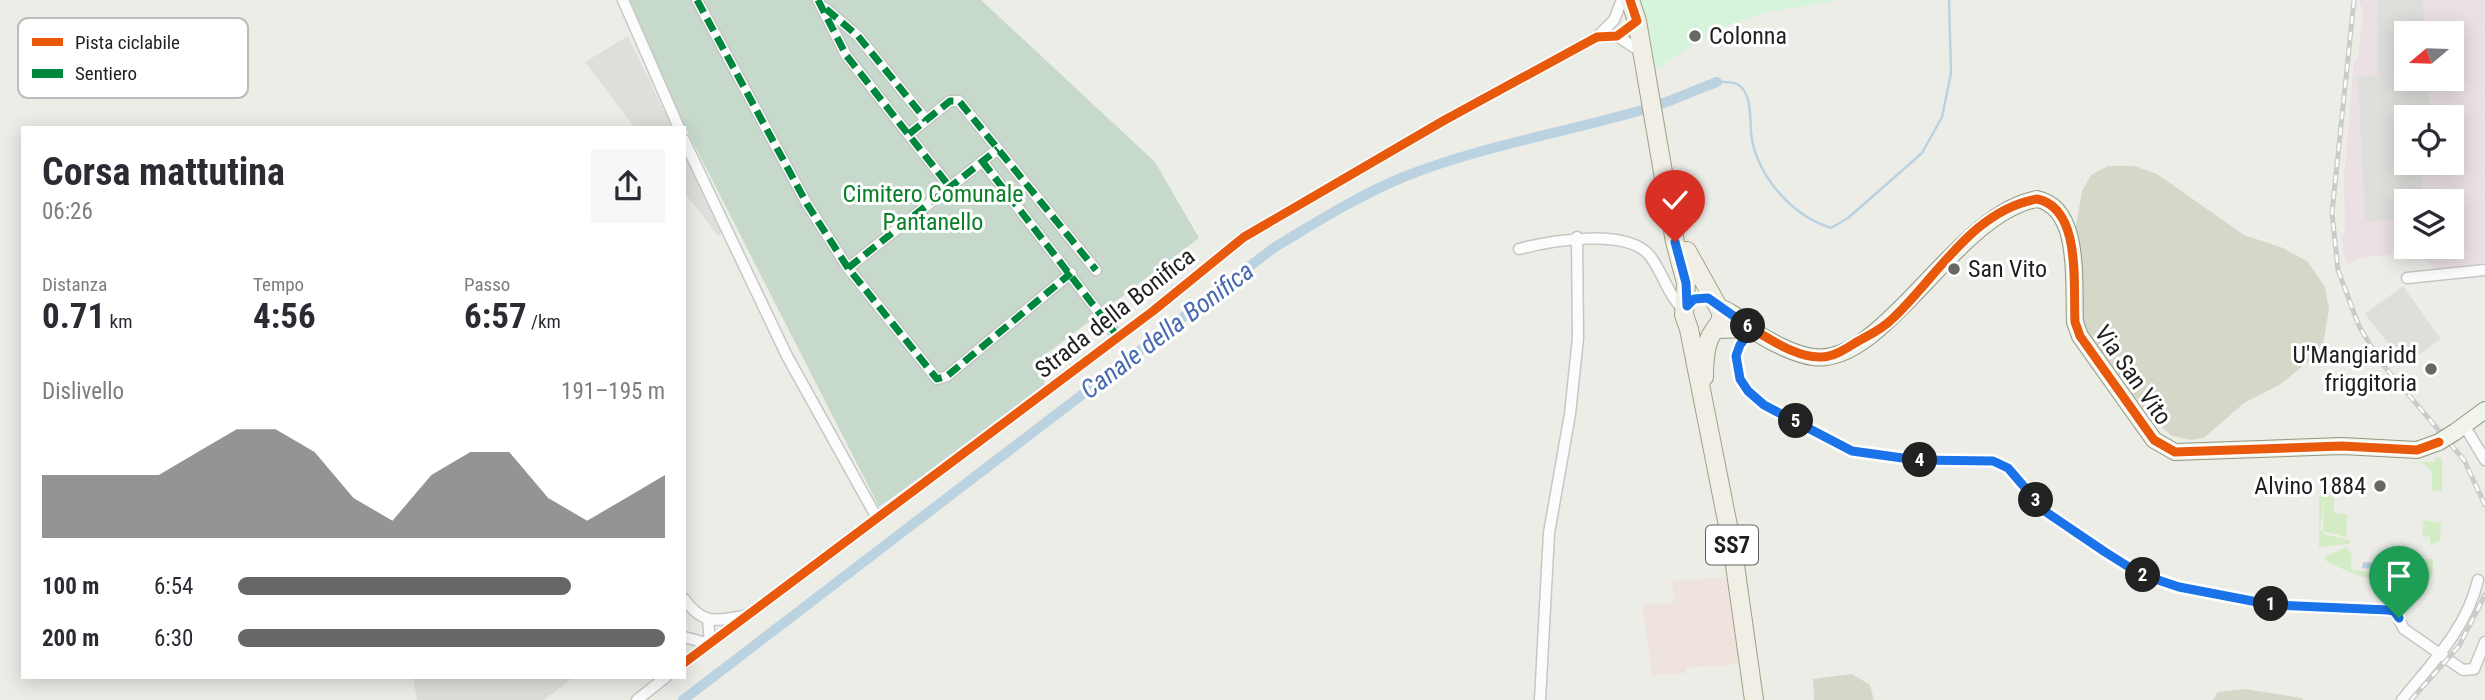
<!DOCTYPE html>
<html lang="it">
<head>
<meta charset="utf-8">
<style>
  :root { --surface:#fff; --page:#f7f7f7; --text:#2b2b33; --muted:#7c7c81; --accent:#676765 }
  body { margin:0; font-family:"Roboto Condensed",sans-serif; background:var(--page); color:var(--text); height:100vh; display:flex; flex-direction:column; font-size:26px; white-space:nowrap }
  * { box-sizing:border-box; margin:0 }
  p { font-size:23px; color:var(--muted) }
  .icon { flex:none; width:38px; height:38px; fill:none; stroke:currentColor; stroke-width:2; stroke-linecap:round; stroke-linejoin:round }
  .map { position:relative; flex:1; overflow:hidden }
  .panel { position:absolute; left:21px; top:126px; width:665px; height:553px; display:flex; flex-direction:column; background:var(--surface); border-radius:0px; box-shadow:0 4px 18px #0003 }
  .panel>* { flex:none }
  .needle { width:46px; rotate:251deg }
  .controls { position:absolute; left:2394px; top:21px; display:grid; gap:14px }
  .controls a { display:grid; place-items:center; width:70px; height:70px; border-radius:0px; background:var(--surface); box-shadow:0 4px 18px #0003; font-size:35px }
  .pin { position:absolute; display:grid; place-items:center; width:60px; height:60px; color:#fff; margin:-72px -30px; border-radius:50% 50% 50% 0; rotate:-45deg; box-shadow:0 0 7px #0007 }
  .pin .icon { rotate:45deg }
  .km { position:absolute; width:35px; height:35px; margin:-18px; border-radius:50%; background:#222; color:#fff; font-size:19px; line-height:35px; text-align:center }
  .round { display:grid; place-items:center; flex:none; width:74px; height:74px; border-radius:0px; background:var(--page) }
  .overview { display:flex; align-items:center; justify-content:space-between; height:119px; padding:0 21px }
  h1 { font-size:38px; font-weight:700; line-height:52px }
  .figures { display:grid; grid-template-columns:repeat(3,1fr); gap:10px; height:119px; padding:7px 21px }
  .figures div { display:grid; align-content:center }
  .figures b { font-size:35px; font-weight:700 }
  .figures small { font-size:19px; font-weight:400 }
  .figures p { font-size:19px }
  .chart { height:196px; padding:14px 21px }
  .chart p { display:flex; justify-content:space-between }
  .chart svg { width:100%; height:126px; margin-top:7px; fill:var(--accent); opacity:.7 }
  ul { padding:0 21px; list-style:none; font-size:23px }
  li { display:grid; grid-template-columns:112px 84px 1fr; align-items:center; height:52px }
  li i { height:18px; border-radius:9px; background:var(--accent) }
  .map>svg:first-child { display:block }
  .commercial { fill:#efe3dd }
  .industrial { fill:#ebe1e5; fill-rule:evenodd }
  .construction { fill:#d5d7c9 }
  .grass { fill:#d3ecc6 }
  .cemetery { fill:#c6d9ca }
  .park { fill:#d5f4db }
  .parking { fill:#dededb }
  .water { fill:#bbd2e1 }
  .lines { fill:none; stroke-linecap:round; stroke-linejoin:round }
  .stream { stroke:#bbd2e1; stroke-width:2.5 }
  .canal { stroke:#bbd2e1; stroke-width:10 }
  .street-casing { stroke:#c6c6c4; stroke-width:13 }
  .secondary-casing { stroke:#91987f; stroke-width:18 }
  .primary-casing { stroke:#a49f84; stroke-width:20 }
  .street { stroke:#fcfcfc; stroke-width:10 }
  .secondary { stroke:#f1f4eb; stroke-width:16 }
  .primary { stroke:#f0eee5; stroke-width:18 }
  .rail-casing { stroke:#cbcbca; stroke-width:5 }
  .rail { stroke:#fff; stroke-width:2.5; stroke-dasharray:8; stroke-linecap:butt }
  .secondary-bridge-casing { stroke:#91987f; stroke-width:18; stroke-linecap:butt }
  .secondary-bridge { stroke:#f1f4eb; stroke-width:16 }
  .quiet { stroke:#00873e; stroke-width:7; stroke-dasharray:14 7; stroke-linecap:butt }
  .cycleway-casing { stroke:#fff; stroke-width:13 }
  .cycleway { stroke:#e8590c; stroke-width:9 }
  .route-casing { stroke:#fff; stroke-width:14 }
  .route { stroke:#1a73e8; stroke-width:9 }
  .poi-dot { fill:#676765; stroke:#fff; stroke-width:2.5 }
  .labels { text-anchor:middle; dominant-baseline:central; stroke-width:6; stroke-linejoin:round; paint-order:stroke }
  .shield { fill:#fff; stroke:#626262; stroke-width:2 }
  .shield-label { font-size:23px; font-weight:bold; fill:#1f1f1f }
  .poi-label { font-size:24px; fill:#1f1f1f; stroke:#fff; text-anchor:start }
  .park-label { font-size:24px; fill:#0a802a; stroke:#fff }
  .street-label { font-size:24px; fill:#1f1f1f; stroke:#fff }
  .water-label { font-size:26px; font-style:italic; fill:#496ab1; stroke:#fff }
  .key { fill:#fff; stroke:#bcbcbc; stroke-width:2 }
  .key-label { font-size:19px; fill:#1f1f1f }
</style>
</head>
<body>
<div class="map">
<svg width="2485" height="700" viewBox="0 0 2485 700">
  <rect width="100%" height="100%" fill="#edede8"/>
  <!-- commercial -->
  <path class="commercial" d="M1732,577L1742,664L1686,668V673L1652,675L1642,604L1674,603L1672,581Z"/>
  <!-- industrial -->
  <path class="industrial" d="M2360,0H2485V263L2433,269L2421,253L2364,257L2346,265L2341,238L2345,229L2344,177L2354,59H2358L2363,7L2360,6ZM2406,33H2452V79H2406ZM2406,117H2452V163H2406ZM2406,201H2452V247H2406Z"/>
  <!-- construction -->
  <path class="construction" d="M2108,166H2134L2157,174L2244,235L2283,248L2308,262L2325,287L2329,309L2322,351L2279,385L2244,403L2205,437L2192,440L2172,436L2150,417L2082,329L2075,232L2082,191L2091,175Z
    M1852,674L1870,685L1874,700H1814L1813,679Z
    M2244,689L2302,698L2303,700H2213L2218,692Z"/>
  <!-- grass -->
  <path class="grass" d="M2435,457L2442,458V491L2432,490V472L2424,463L2392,462H2435Z
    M2330,491L2334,497V513L2347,514L2346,537L2323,531L2324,497L2320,529L2326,535L2350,540L2349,544L2319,547V496Z
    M2424,520L2441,523L2440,541L2430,545V537L2422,536Z
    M2346,547L2352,555L2351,570L2422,577L2424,559H2433C2433,566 2434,575 2429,580C2412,598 2343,572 2325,560L2324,557Z"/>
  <!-- cemetery -->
  <path class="cemetery" d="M630,0H981L1155,162L1199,238L1046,354L1044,387L879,507L675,107Z"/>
  <!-- park -->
  <path class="park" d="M1640,0H1836C1812,6 1789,7 1765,13C1725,21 1687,50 1653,71Z"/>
  <!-- parking -->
  <path class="parking" d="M2377,0H2423L2425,33H2406V79H2428L2430,117H2406V163L2433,164L2421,165L2423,201H2406V219L2365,222L2358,77L2378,75Z
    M628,36L672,128H635L585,62Z
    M684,155L721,234L718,236L684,192Z
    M2403,286L2441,339L2405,365L2365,314Z
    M413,677H574L544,700H417Z"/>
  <!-- water -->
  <path class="water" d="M2363,562L2415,566V572L2362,568Z"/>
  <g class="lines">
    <!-- stream -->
    <path class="stream" d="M1717,82C1725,82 1736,81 1742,88C1753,100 1749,125 1752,140C1760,179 1793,216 1831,228L1848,218L1922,153L1942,117L1951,73L1949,0"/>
    <!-- canal -->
    <path class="canal" d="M683,700L1275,247C1317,222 1359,195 1406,176C1487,144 1570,132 1652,107C1674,100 1695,90 1717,82"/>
    <!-- street casing -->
    <g class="street-casing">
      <path id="street" d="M623,0L679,128
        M697,0L807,204L848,268L937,379L947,376L1071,273
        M818,0L846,55L949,186
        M825,8L858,36L926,120
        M1617,36L1643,53
        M1597,37L1617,36L1637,21
        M909,134L950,101H959L1096,270
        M684,140L787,356L877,518
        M982,161L1118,337
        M1519,249C1550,241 1627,227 1650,256C1663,273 1668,296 1685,311
        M848,268L998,149
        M2407,278L2485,270
        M1752,329L1740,345L1736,356L1740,379L1748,391L1764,405L1852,451L1917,460L1993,461L2008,468L2046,512L2105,552L2140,574L2179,587L2273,605L2394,611L2404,629L2463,670L2474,669L2485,642
        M2464,425L2485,460
        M684,599C703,625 715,621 744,616
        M684,637L710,644L708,619
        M684,663L1153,311L1244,237L1443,121L1597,37L1614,20L1622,0
        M637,700L666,677
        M1540,700L1549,533L1570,414L1578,338L1577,237
        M2402,700C2432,663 2467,628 2478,580"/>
    </g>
    <!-- secondary casing -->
    <g class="secondary-casing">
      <path id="secondary" d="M1719,307C1732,311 1740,319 1750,328C1766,340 1793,354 1813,357C1884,367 1956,213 2037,199C2082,208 2073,285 2075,322L2080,336L2154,440L2175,452L2342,446L2417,450L2439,442
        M1716,330L1752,329
        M2455,432L2485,410"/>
    </g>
    <!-- primary casing -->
    <g class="primary-casing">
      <path id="primary" d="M1630,0L1637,21L1675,242L1686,283L1684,315L1689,329L1733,551L1754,700
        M1687,251L1721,312C1722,322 1718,324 1713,332C1705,343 1704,363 1704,377"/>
    </g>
    <!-- street -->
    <use href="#street" class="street"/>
    <!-- secondary -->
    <use href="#secondary" class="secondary"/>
    <!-- primary -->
    <use href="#primary" class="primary"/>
    <!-- rail casing -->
    <g class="rail-casing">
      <path id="rail" d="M2354,0L2332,213L2338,270L2359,326L2379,360L2464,460L2485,505
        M2411,700L2459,646L2485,595"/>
    </g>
    <!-- rail -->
    <use href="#rail" class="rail"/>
    <!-- secondary-bridge casing -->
    <g class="secondary-bridge-casing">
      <path id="secondary-bridge" d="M2439,442L2455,432"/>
    </g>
    <!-- secondary-bridge -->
    <use href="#secondary-bridge" class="secondary-bridge"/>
    <!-- quiet -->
    <path class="quiet" d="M697,0L807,204L848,268L937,379L947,376L1071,273
      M818,0L846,55L949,186
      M826,9L858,36L926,120
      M909,134L950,101H959L1096,270
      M982,161L1118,337
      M848,268L998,149"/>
    <!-- cycleway casing -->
    <g class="cycleway-casing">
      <path id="cycleway" d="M1752,329C1772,340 1797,358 1821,357C1833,357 1844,350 1855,343C1867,336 1881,330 1891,320C1935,280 1972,210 2037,199C2082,208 2073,285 2075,322L2080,336L2154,440L2175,452L2342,446L2417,450L2439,442
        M684,663L1153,311L1244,237L1443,121L1597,37L1617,36L1637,21L1630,0"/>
    </g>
    <!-- cycleway -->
    <use href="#cycleway" class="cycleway"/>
  </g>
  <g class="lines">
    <!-- route casing -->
    <g class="route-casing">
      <path id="route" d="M1675,242L1686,283L1687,306L1694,299L1708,298L1752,329L1740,345L1736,356L1740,379L1748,391L1764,405L1852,451L1917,460L1993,461L2008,468L2046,512L2105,552L2140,574L2179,587L2273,605L2388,610L2394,611L2399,618"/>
    </g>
    <!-- route -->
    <use href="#route" class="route"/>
  </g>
  <!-- markers -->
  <g class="poi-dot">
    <circle cx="1695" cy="36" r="7"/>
    <circle cx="1954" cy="269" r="7"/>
    <circle cx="2431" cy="369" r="7"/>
    <circle cx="2380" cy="486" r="7"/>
  </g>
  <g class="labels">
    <!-- shield labels -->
    <rect class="shield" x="1706" y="525.5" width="52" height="39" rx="5"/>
    <g class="shield-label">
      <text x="1732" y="545">SS7</text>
    </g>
    <!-- poi labels -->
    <g class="poi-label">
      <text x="1709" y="36">Colonna</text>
      <text x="1968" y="269">San Vito</text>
      <text x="2417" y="355" text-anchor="end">U'Mangiaridd<tspan x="2417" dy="28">friggitoria</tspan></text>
      <text x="2366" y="486" text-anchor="end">Alvino 1884</text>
    </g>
    <!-- park labels -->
    <g class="park-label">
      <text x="933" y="194">Cimitero Comunale<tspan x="933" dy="28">Pantanello</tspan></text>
    </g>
    <!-- street labels -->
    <g class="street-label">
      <text transform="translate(1115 313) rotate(-38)">Strada della Bonifica</text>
      <text transform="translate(2133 375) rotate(55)">Via San Vito</text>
    </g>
    <!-- water labels -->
    <g class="water-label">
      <text transform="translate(1167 330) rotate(-37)">Canale della Bonifica</text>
    </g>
  </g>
  <!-- legend -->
  <rect x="18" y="18" width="230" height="80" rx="10" class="key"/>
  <rect x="32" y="38" width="31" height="8" fill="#e8590c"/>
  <rect x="32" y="69" width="31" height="9" fill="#00873e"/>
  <g class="key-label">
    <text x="75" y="49">Pista ciclabile</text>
    <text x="75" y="80">Sentiero</text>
  </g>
</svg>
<div class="controls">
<a><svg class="needle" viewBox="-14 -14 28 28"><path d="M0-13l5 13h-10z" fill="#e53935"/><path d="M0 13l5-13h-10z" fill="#7c7c81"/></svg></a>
<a><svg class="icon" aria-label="locate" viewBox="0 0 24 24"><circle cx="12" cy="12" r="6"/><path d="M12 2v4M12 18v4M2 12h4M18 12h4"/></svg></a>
<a><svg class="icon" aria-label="layers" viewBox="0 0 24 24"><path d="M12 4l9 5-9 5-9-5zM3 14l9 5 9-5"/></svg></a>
</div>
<div class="pin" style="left:2399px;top:618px;background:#1e9e55"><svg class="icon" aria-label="arrive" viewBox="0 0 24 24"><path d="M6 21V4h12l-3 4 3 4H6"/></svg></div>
<div class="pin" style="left:1675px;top:242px;background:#d93025"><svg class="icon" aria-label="check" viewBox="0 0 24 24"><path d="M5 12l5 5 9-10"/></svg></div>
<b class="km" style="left:2271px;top:604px">1</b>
<b class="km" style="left:2143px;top:575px">2</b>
<b class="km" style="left:2036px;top:500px">3</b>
<b class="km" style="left:1920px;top:460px">4</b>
<b class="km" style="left:1796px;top:421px">5</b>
<b class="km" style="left:1748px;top:326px">6</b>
<section class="panel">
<div class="overview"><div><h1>Corsa mattutina</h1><p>06:26</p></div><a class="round"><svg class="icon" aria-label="share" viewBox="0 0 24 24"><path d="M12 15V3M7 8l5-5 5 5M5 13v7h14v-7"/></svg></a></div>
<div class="figures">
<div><p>Distanza</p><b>0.71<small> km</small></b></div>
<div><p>Tempo</p><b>4:56</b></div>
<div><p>Passo</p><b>6:57<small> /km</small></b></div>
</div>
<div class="chart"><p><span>Dislivello</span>191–195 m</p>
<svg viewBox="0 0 160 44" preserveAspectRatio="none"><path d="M0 44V22L10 22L20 22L30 22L40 14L50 6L60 6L70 14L80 30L90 38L100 22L110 14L120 14L130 30L140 38L150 30L160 22V44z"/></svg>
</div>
<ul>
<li><b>100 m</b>6:54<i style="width:78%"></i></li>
<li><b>200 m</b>6:30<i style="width:100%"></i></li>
</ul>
</section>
</div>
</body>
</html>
